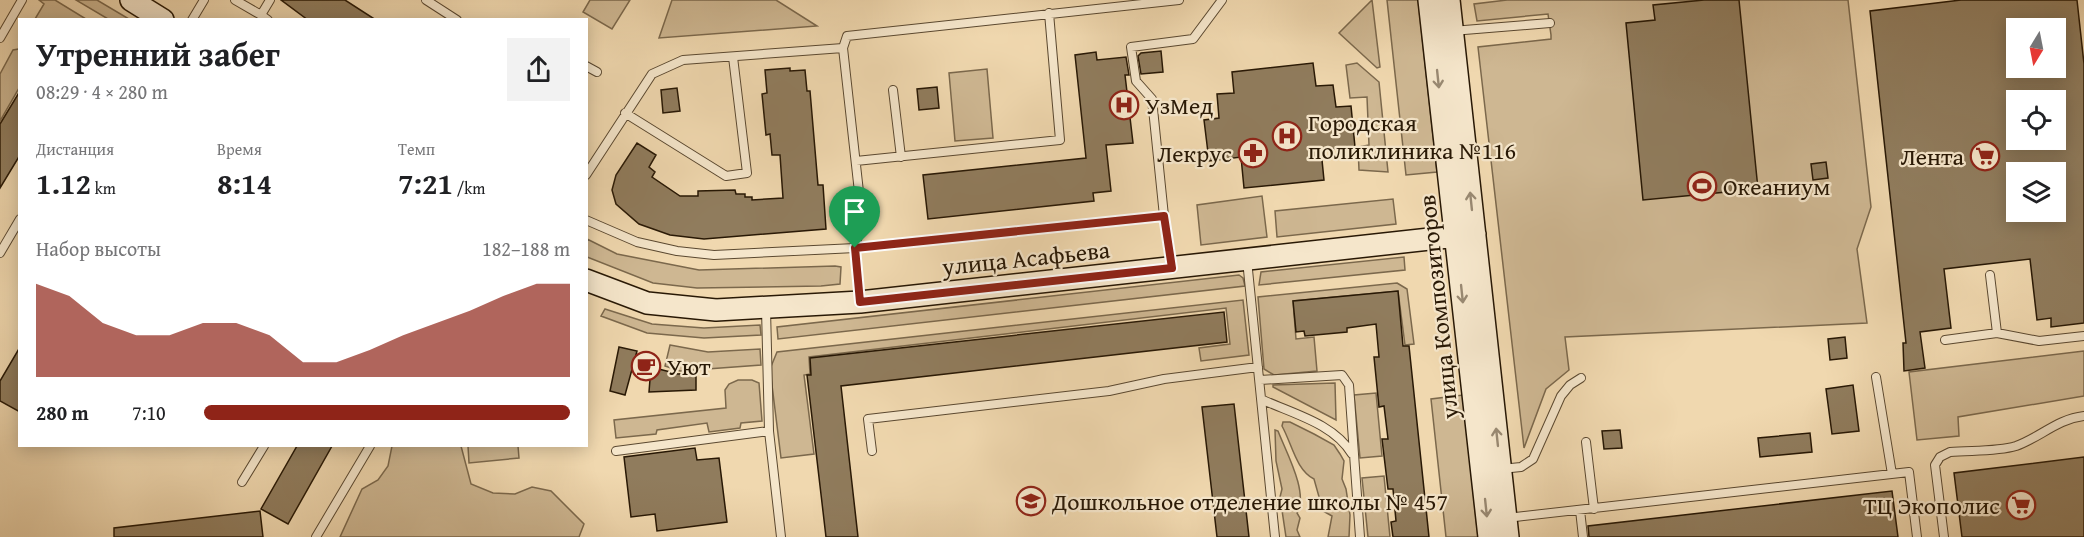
<!DOCTYPE html>
<html lang="ru">
<head>
<meta charset="utf-8">
<style>
  :root { --surface:#fff; --page:#f2f2f2; --text:#202124; --muted:#757577; --accent:#8f2418 }
  body { margin:0; font-family:"Gentium Book Plus",serif; background:var(--page); color:var(--text); height:100vh; display:flex; flex-direction:column; font-size:22px; white-space:nowrap }
  * { box-sizing:border-box; margin:0 }
  p { font-size:20px; color:var(--muted) }
  .icon { flex:none; width:33px; height:33px; fill:none; stroke:currentColor; stroke-width:2; stroke-linecap:round; stroke-linejoin:round }
  .map { position:relative; flex:1; overflow:hidden }
  .sheet { position:absolute; left:18px; top:18px; width:570px; height:429px; display:flex; flex-direction:column; background:var(--surface); border-radius:0px; box-shadow:0 3px 15px #0003 }
  .sheet>* { flex:none }
  .needle { width:39px; rotate:190deg }
  .tools { position:absolute; left:2006px; top:18px; display:grid; gap:12px }
  .tools a { display:grid; place-items:center; width:60px; height:60px; border-radius:0px; background:var(--surface); box-shadow:0 3px 15px #0003; font-size:30px }
  .pin { position:absolute; display:grid; place-items:center; width:51px; height:51px; color:#fff; margin:-62px -26px; border-radius:50% 50% 50% 0; rotate:-45deg; box-shadow:0 0 6px #0007 }
  .pin .icon { rotate:45deg }
  .round { display:grid; place-items:center; flex:none; width:63px; height:63px; border-radius:0px; background:var(--page) }
  .headline { display:flex; align-items:center; justify-content:space-between; height:102px; padding:0 18px }
  h1 { font-size:33px; font-weight:800; line-height:45px }
  .metrics { display:grid; grid-template-columns:repeat(3,1fr); gap:9px; height:102px; padding:6px 18px }
  .metrics div { display:grid; align-content:center }
  .metrics b { font-size:30px; font-weight:800 }
  .metrics small { font-size:16px; font-weight:400 }
  .metrics p { font-size:16px }
  .chart { height:168px; padding:12px 18px }
  .chart p { display:flex; justify-content:space-between }
  .chart svg { width:100%; height:108px; margin-top:6px; fill:var(--accent); opacity:.7 }
  ul { padding:0 18px; list-style:none; font-size:20px }
  li { display:grid; grid-template-columns:96px 72px 1fr; align-items:center; height:45px }
  li i { height:15px; border-radius:8px; background:var(--accent) }
  .map>svg:first-child { display:block }
  .green { fill:#ceb792; stroke:#7b684c; stroke-width:1.5 }
  .building { fill:#907c5d; stroke:#281805; stroke-width:1.5; fill-rule:evenodd }
  .lines { fill:none; stroke-linecap:round; stroke-linejoin:round }
  .lane-casing { stroke:#5a4830; stroke-width:10 }
  .secondary-casing { stroke:#281805; stroke-width:24 }
  .lane { stroke:#f5e6cb; stroke-width:8 }
  .secondary { stroke:#f5e6cb; stroke-width:21 }
  .oneway { stroke:#998972 }
  .route-casing { stroke:#fff; stroke-width:12 }
  .route { stroke:#8f2418; stroke-width:8 }
  .labels { text-anchor:middle; dominant-baseline:central; stroke-width:4.5; stroke-linejoin:round; paint-order:stroke }
  .poi-label { font-size:24px; fill:#281805; stroke:#f5e6cb; text-anchor:start }
  .street-label { font-size:24px; fill:#281805; stroke:#f5e6cb }
</style>
</head>
<body>
<div class="map">
<svg width="2084" height="537" viewBox="0 0 2084 537">
  <rect width="100%" height="100%" fill="#f0d8af"/>
  <filter id="stains"><feTurbulence type="fractalNoise" baseFrequency=".00333" numOctaves="4"/><feColorMatrix values="0 0 0 0 .2 0 0 0 0 .09 0 0 0 0 .02 0 0 0 .5 -.17"/></filter>
  <radialGradient id="worn" r=".72"><stop offset=".6" stop-color="#630" stop-opacity="0"/><stop offset="1" stop-color="#630" stop-opacity=".3"/></radialGradient>
  <!-- green -->
  <path class="green" d="M39,0H55L86,19H35L44,4Z
    M76,0H97L129,19H108Z
    M590,0H630L612,29L583,12Z
    M672,0H776L817,26L659,38Z
    M1372,0L1380,67L1377,68L1339,33Z
    M1387,0H1418L1437,172L1406,175Z
    M1507,0H1848L1871,207L1857,249L1867,323L1565,337L1569,370L1546,389L1524,448L1478,47L1551,39V35L1548,14L1477,21L1474,4Z
    M19,49V88L0,121V74L13,50Z
    M1357,63L1379,82L1388,172L1359,170L1358,147L1369,145L1367,97L1350,98L1346,65Z
    M987,69L993,138L955,141L949,73Z
    M1262,196L1267,237L1201,245L1197,205Z
    M1393,199L1396,224L1277,237L1275,211Z
    M587,239L617,254L699,270L835,266L841,267L840,284L821,286L697,288L653,283L587,257Z
    M1404,257L1405,270L1259,285L1261,272Z
    M1239,275L1243,278L1245,286L778,339L777,327Z
    M1397,283L1407,289L1414,344L1405,345L1398,291L1293,301L1296,339L1314,337L1317,371L1274,375L1264,369L1258,297Z
    M1243,300L1249,355L1201,361L1199,348L1230,344L1226,308L809,357L810,374L804,375L814,454L781,458L770,369L777,352Z
    M605,309L652,324L704,328L760,325L761,335L704,338L647,333L601,316Z
    M670,345L708,352L760,349L761,365L680,371L665,366Z
    M2084,351V396L1958,417L1959,436L1917,440L1909,372Z
    M738,380H752L759,383L762,421L741,423L740,428L709,432L707,423L657,430L656,434L616,438L614,420L726,408L725,390L729,384Z
    M1335,383L1336,420L1273,387V385Z
    M1376,393L1382,456L1360,458L1354,395Z
    M1463,395L1478,537H1446L1431,399Z
    M1283,422H1290L1314,434L1334,445L1340,454L1344,461L1342,479L1346,489L1350,515L1349,537H1328L1332,516L1323,511L1314,479C1296,470 1292,444 1282,426Z
    M1275,430L1278,431C1286,452 1309,493 1297,513L1300,518L1297,530L1300,537H1286L1280,497L1282,489L1276,461Z
    M392,446H461L471,484L493,493L515,494L532,487L551,491L584,524L579,537H340L362,489L378,480L388,466Z
    M468,446H518L519,458L469,463Z
    M1384,476L1390,537H1368L1362,478Z"/>
  <!-- building -->
  <path class="building" d="M281,0H345L376,20H308Z
    M1704,0H1739L1758,189L1643,200L1626,23L1655,20L1653,5Z
    M1961,0H2077L2084,64V323L2051,327V318L2037,320L2030,259L1944,269L1951,328L1920,332L1925,368L1904,371L1903,343H1906L1870,11ZM2016,28H2055V68H2016ZM2016,100H2055V140H2016ZM2016,172H2055V212H2016Z
    M1161,51L1163,72L1141,74L1138,56L1141,53Z
    M1096,52L1097,60L1126,57L1129,75H1125L1133,143L1106,145L1111,191L1093,193L1094,201L928,219L923,175L1086,158L1075,55Z
    M1313,63L1316,86L1333,85L1336,107L1351,106L1355,147L1321,150L1324,180L1244,188L1241,157L1209,161L1204,120L1219,118L1217,94L1234,93L1232,72Z
    M790,68V71L805,70L807,91H810L818,185H823L826,229L704,239L670,235L639,224L616,204L612,190L616,175L637,143L656,155L649,167L655,172L652,177L680,196H698V191L735,190L736,194H745V197H752V200L783,198L780,155H772L770,134L766,135L762,94L767,93L765,70Z
    M937,87L939,108L919,110L917,89Z
    M677,88L680,111L663,113L661,90Z
    M20,91V155L0,188V124Z
    M1826,162L1828,178L1813,180L1811,164Z
    M1398,291L1403,346H1409L1429,537H1393L1391,522L1396,521L1393,489H1388L1382,439H1388L1384,406L1379,407L1374,357H1379L1376,324L1347,328V332L1305,336L1304,331L1296,332L1293,301Z
    M1224,312L1227,342L841,386L858,537H826L807,375H811L810,358Z
    M1845,337L1847,358L1830,360L1828,339Z
    M20,347V412L0,401V381Z
    M619,347L637,351L625,395L610,391Z
    M651,367L678,374L696,373V390L649,392Z
    M1853,385L1859,431L1832,434L1826,389Z
    M1234,404L1249,537H1217L1202,407Z
    M1620,430L1622,448L1604,449L1602,431Z
    M1810,433L1812,452L1760,457L1758,438Z
    M297,446H332L288,524L261,509Z
    M695,448L697,460L719,458L727,522L657,531L655,514L631,517L624,457Z
    M2084,457V537H1962L1954,473Z
    M1892,491L1898,537H1589L1588,526Z
    M260,511L263,537H114V528Z"/>
  <g class="lines">
    <!-- lane casing -->
    <g class="lane-casing">
      <path id="lane" d="M235,0L261,15
        M426,0L457,20
        M192,20L204,0
        M268,20L261,15L270,0
        M1452,31L1550,23
        M0,38L22,0
        M586,66L597,72
        M893,90L901,157
        M625,113L726,176L747,173L733,57
        M856,161L1060,140L1049,13
        M586,175L652,74L683,60L843,48
        M1164,216L1171,265
        M586,220L637,242L677,251L714,255L855,248L1164,216L1152,99L1136,81L1131,47L1193,39L1222,0
        M0,253L20,219
        M1247,260L1275,537
        M1990,275L1997,333
        M860,301L855,248L862,219L843,48L847,36L1179,0
        M766,309L769,431L781,537
        M1945,340L1997,333L2039,341L2084,336
        M1876,377L1892,474
        M1260,380L1342,375L1349,385L1360,537
        M1263,400C1294,414 1334,424 1352,454
        M1586,442L1594,509
        M616,451L769,431
        M872,451L868,419L1109,391L1164,379L1258,367
        M1501,469L1521,467L1533,459L1561,396L1570,385L1581,378
        M242,482L264,446
        M1580,510L1583,537
        M1507,518L1909,472L1917,537
        M316,537L370,446
        M1944,537L1935,465L1940,457L1950,452C1970,450 1996,452 2016,446C2041,437 2057,419 2084,416"/>
    </g>
    <!-- secondary casing -->
    <g class="secondary-casing">
      <path id="secondary" d="M131,0L163,20
        M1429,0L1489,537
        M1449,0L1508,537
        M586,280L647,303L716,310L860,302L1475,234"/>
    </g>
    <!-- lane -->
    <use href="#lane" class="lane"/>
    <!-- secondary -->
    <use href="#secondary" class="secondary"/>
  </g>
  <!-- one-way arrows -->
  <defs><path id="oneway-shaft" d="M-6 0H5M1.5-3L5.5 0L1.5 3" fill="none" stroke-width="1.6" stroke-linecap="round" stroke-linejoin="round" transform="scale(1.5)"/></defs>
  <g class="oneway">
    <use href="#oneway-shaft" transform="translate(1438 79) rotate(84)"/>
    <use href="#oneway-shaft" transform="translate(1471 201) rotate(-96)"/>
    <use href="#oneway-shaft" transform="translate(1462 294) rotate(84)"/>
    <use href="#oneway-shaft" transform="translate(1497 437) rotate(-96)"/>
    <use href="#oneway-shaft" transform="translate(1486 508) rotate(84)"/>
  </g>
  <g class="lines">
    <!-- route casing -->
    <g class="route-casing">
      <path id="route" d="M1164,216L1172,268L860,302L855,248Z"/>
    </g>
    <!-- route -->
    <use href="#route" class="route"/>
  </g>
  <!-- icons -->
  <defs>
    <g id="hospital-ring" transform="scale(1.5)"><circle r="9.5" fill="#f5e6cb" stroke="#8f2418" stroke-width="1.5"/><path d="M-5-5h3v3.5h4V-5h3V5h-3V1.5h-4V5h-3Z" fill="#8f2418"/></g>
    <g id="pharmacy-ring" transform="scale(1.5)"><circle r="9.5" fill="#f5e6cb" stroke="#8f2418" stroke-width="1.5"/><path d="M-2-6h4v4h4v4h-4v4h-4v-4h-4v-4h4Z" fill="#8f2418"/></g>
    <g id="supermarket-ring" transform="scale(1.5)"><circle r="9.5" fill="#f5e6cb" stroke="#8f2418" stroke-width="1.5"/><path d="M-6-5.5h2.5l.6 2H6L4.5 2H-2.5L-4.4-4H-6ZM-1.5 3.2a1.3 1.3 0 1 0 .1 0ZM3 3.2a1.3 1.3 0 1 0 .1 0Z" fill="#8f2418"/></g>
    <g id="stadium-ring" transform="scale(1.5)"><circle r="9.5" fill="#f5e6cb" stroke="#8f2418" stroke-width="1.5"/><path d="M0-5a6.5 5 0 1 0 0 10a6.5 5 0 1 0 0-10ZM-3.5-1.8h7v3.6h-7Z" fill="#8f2418"/></g>
    <g id="cafe-ring" transform="scale(1.5)"><circle r="9.5" fill="#f5e6cb" stroke="#8f2418" stroke-width="1.5"/><path d="M-5.5-4.5H6V0H3Q3 3.5 0 3.5H-2.5Q-5.5 3.5-5.5 0ZM3-3.2v2h1.7v-2ZM-6 4.5H4V6H-6Z" fill="#8f2418"/></g>
    <g id="school-ring" transform="scale(1.5)"><circle r="9.5" fill="#f5e6cb" stroke="#8f2418" stroke-width="1.5"/><path d="M0-5L7-2L0 1L-7-2ZM-4 1L0 2.5L4 1V4Q0 6-4 4Z" fill="#8f2418"/></g>
  </defs>
  <g fill-rule="evenodd">
    <use href="#hospital-ring" x="1124" y="105"/>
    <use href="#hospital-ring" x="1287" y="136"/>
    <use href="#pharmacy-ring" x="1253" y="153"/>
    <use href="#supermarket-ring" x="1985" y="156"/>
    <use href="#stadium-ring" x="1702" y="186"/>
    <use href="#cafe-ring" x="646" y="366"/>
    <use href="#school-ring" x="1031" y="501"/>
    <use href="#supermarket-ring" x="2021" y="505"/>
  </g>
  <g class="labels">
    <!-- poi labels -->
    <g class="poi-label">
      <text x="1145" y="105">УзМед</text>
      <text x="1308" y="122">Городская<tspan x="1308" dy="28">поликлиника №116</tspan></text>
      <text x="1232" y="153" text-anchor="end">Лекрус</text>
      <text x="1964" y="156" text-anchor="end">Лента</text>
      <text x="1723" y="186">Океаниум</text>
      <text x="667" y="366">Уют</text>
      <text x="1052" y="501">Дошкольное отделение школы № 457</text>
      <text x="2000" y="505" text-anchor="end">ТЦ Экополис</text>
    </g>
    <!-- street labels -->
    <g class="street-label">
      <text transform="translate(1026 258) rotate(-6)">улица Асафьева</text>
      <text transform="translate(1438 307) rotate(-96)">улица Композиторов</text>
    </g>
  </g>
  <rect width="100%" height="100%" filter="url(#stains)"/>
  <rect width="100%" height="100%" fill="url(#worn)"/>
</svg>
<div class="tools">
<a><svg class="needle" viewBox="-14 -14 28 28"><path d="M0-13l5 13h-10z" fill="#e53935"/><path d="M0 13l5-13h-10z" fill="#757577"/></svg></a>
<a><svg class="icon" aria-label="locate" viewBox="0 0 24 24"><circle cx="12" cy="12" r="6"/><path d="M12 2v4M12 18v4M2 12h4M18 12h4"/></svg></a>
<a><svg class="icon" aria-label="layers" viewBox="0 0 24 24"><path d="M12 4l9 5-9 5-9-5zM3 14l9 5 9-5"/></svg></a>
</div>
<div class="pin" style="left:855px;top:248px;background:#1e9e55"><svg class="icon" aria-label="arrive" viewBox="0 0 24 24"><path d="M6 21V4h12l-3 4 3 4H6"/></svg></div>
<section class="sheet">
<div class="headline"><div><h1>Утренний забег</h1><p>08:29 · 4 × 280 m</p></div><a class="round"><svg class="icon" aria-label="share" viewBox="0 0 24 24"><path d="M12 15V3M7 8l5-5 5 5M5 13v7h14v-7"/></svg></a></div>
<div class="metrics">
<div><p>Дистанция</p><b>1.12<small> km</small></b></div>
<div><p>Время</p><b>8:14</b></div>
<div><p>Темп</p><b>7:21<small> /km</small></b></div>
</div>
<div class="chart"><p><span>Набор высоты</span>182–188 m</p>
<svg viewBox="0 0 160 44" preserveAspectRatio="none"><path d="M0 44V6L10 11L20 22L30 27L40 27L50 22L60 22L70 27L80 38L90 38L100 33L110 27L120 22L130 17L140 11L150 6L160 6V44z"/></svg>
</div>
<ul>
<li><b>280 m</b>7:10<i style="width:100%"></i></li>
</ul>
</section>
</div>
</body>
</html>
